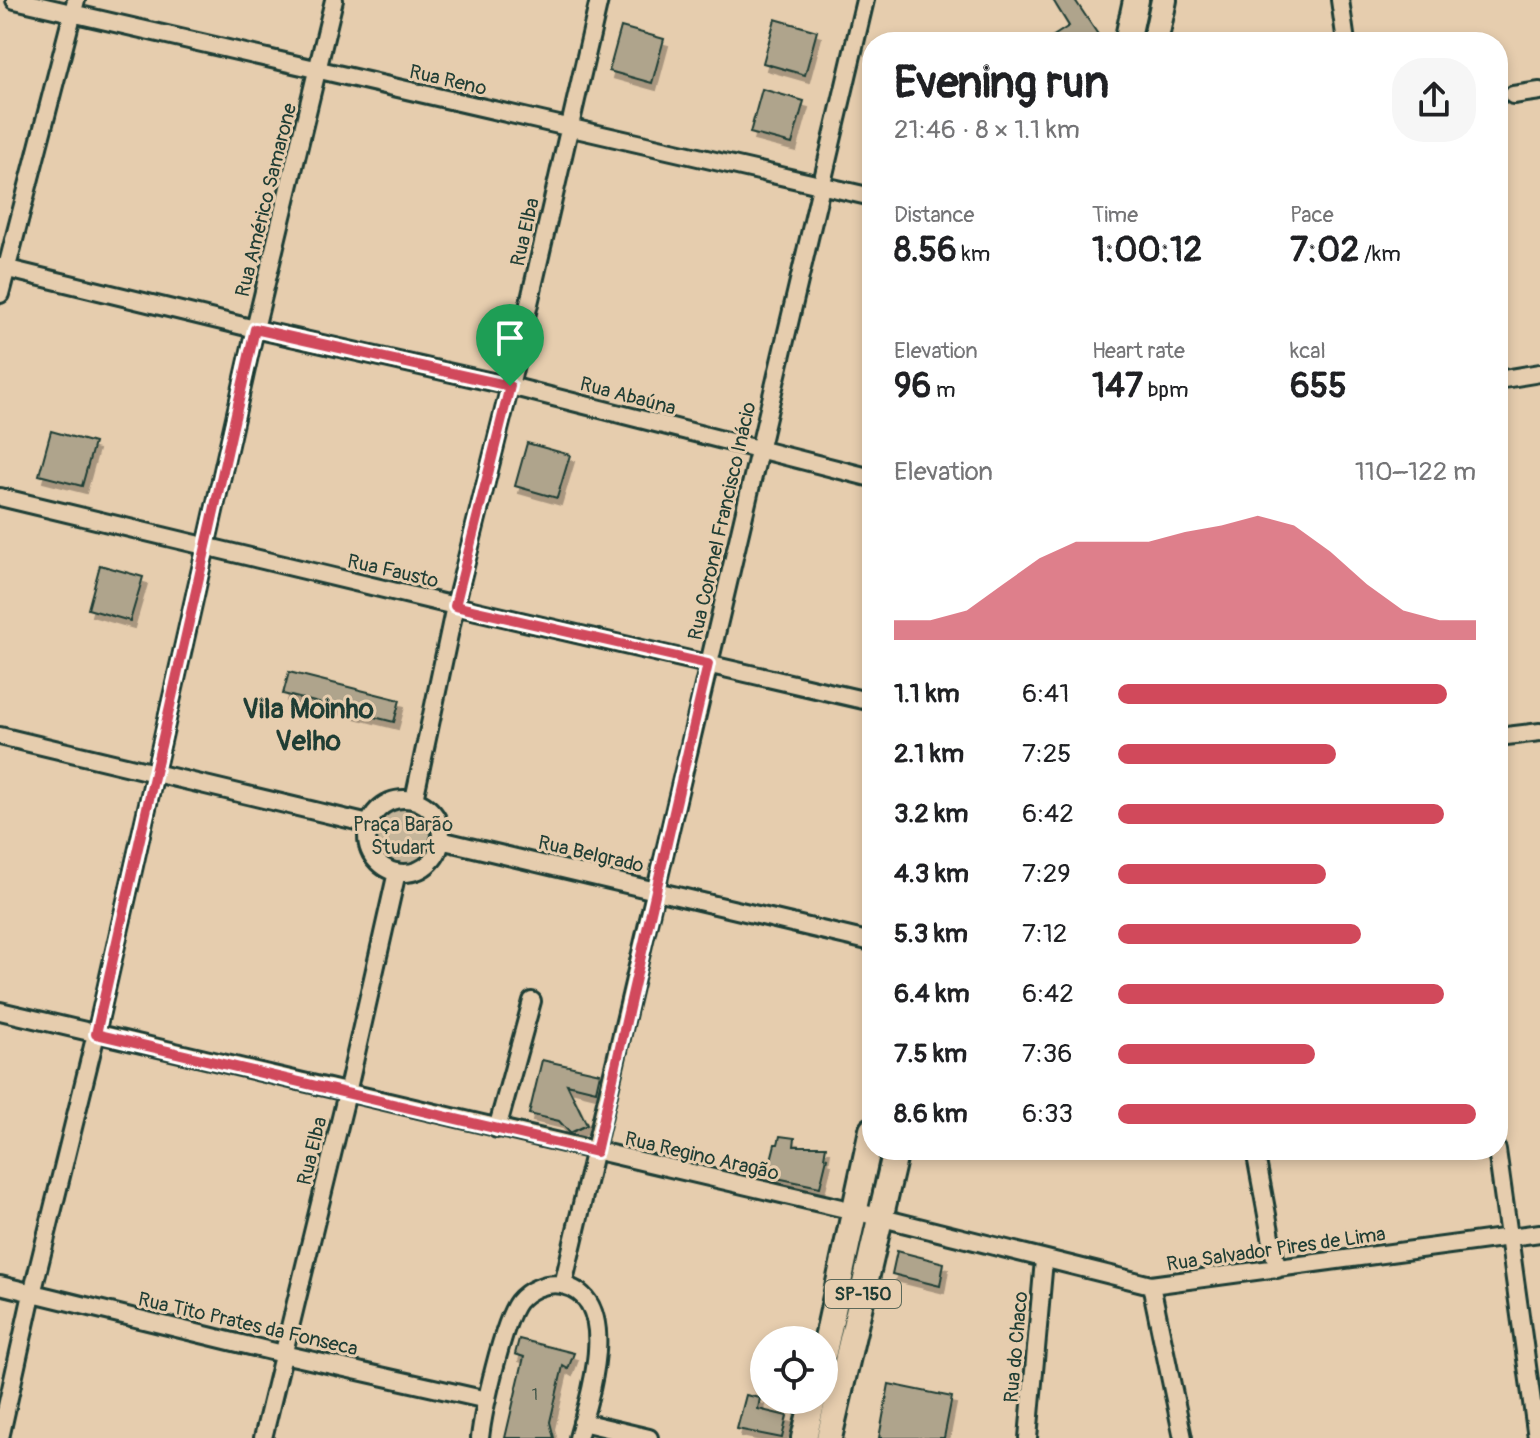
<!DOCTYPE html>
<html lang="en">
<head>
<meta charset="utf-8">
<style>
  :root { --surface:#fff; --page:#f6f6f6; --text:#202124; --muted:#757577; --accent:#d1495b }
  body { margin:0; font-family:Pangolin,sans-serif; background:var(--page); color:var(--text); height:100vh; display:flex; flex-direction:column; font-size:30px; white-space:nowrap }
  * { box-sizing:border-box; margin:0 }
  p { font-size:26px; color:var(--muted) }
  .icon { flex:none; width:44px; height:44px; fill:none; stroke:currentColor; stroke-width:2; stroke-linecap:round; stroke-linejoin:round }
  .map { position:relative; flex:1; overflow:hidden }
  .panel { position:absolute; left:862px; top:32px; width:646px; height:1128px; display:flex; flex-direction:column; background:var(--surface); border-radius:32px; box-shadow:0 4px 12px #0003 }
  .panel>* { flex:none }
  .buttons { position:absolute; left:750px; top:1326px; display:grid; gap:16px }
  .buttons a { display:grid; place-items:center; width:88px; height:88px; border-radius:50%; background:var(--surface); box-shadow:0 4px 12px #0003; font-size:40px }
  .pin { position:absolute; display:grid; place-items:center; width:68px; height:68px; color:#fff; margin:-82px -34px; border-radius:50% 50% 50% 0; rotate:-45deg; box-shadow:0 0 8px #0007 }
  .pin .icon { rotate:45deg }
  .round { display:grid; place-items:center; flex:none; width:84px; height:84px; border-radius:32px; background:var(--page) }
  .summary { display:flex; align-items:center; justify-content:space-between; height:136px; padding:0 32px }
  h1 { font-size:44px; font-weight:800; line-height:60px }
  .figures { display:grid; grid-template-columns:repeat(3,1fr); gap:12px; height:136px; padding:8px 32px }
  .figures div { display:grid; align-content:center }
  .figures b { font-size:34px; font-weight:800 }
  .figures small { font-size:22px; font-weight:400 }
  .figures p { font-size:22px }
  .chart { height:224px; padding:16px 32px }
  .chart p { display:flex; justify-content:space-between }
  .chart svg { width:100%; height:144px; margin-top:8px; fill:var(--accent); opacity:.7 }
  ul { padding:0 32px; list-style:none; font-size:26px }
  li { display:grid; grid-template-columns:128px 96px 1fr; align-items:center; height:60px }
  li i { height:20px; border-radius:10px; background:var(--accent) }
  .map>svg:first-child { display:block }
  .green { fill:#c5b59a; stroke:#727967; stroke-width:2 }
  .building { fill:#afa48c; stroke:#1f3d34; stroke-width:2; filter:url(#shadow) }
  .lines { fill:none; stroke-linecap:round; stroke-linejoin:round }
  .minor-casing { stroke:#1f3d34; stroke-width:22 }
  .highway-casing { stroke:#1f3d34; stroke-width:30 }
  .minor { stroke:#e6cdae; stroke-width:16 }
  .highway { stroke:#e6cdae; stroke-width:24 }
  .route-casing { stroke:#fff; stroke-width:16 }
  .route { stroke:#d1495b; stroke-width:10 }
  .labels { text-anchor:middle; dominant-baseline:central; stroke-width:6; stroke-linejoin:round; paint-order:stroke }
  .number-label { font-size:16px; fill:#43574a }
  .shield { fill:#e6cdae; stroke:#5b6859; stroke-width:2 }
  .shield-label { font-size:18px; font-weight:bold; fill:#1f3d34 }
  .street-label { font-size:20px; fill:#1f3d34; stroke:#e6cdae }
  .park-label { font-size:20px; fill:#274339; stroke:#e6cdae }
  .district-label { font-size:28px; font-weight:bold; fill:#1f3d34; stroke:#e6cdae }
</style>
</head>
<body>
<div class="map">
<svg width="1540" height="1438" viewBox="0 0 1540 1438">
  <defs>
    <filter id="shadow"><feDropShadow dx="4" dy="7" stdDeviation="0" flood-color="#0004"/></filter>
  </defs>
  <rect width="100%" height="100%" fill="#e6cdae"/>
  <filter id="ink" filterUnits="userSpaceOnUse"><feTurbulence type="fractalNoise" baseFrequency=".0125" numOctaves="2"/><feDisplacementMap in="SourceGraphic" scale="16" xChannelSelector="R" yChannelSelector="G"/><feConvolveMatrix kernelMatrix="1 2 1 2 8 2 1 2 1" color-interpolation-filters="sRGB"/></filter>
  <g filter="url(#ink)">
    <!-- green -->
    <path class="green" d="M373 836a30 30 0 1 1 60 0a30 30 0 1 1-60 0Z"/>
    <!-- building -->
    <path class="building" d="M1053,0H1075L1103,42H1044L1069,26Z
      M775,19L817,31L805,75L763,63Z
      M621,27L664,39L652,83L609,71Z
      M762,89L804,101L792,144L750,133Z
      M51,431L94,443L82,486L39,475Z
      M527,443L570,455L557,498L515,486Z
      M100,565L143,577L130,621L88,609Z
      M289,672L400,700L394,722L283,694Z
      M542,1060L600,1073L596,1091L567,1084L587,1125L570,1133L559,1121L529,1114Z
      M780,1136L795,1138L794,1146H826L824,1157L827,1158L820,1187L767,1176L775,1144H778Z
      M897,1251L944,1263L940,1286L892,1274Z
      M519,1339L574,1353L568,1369L563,1366L550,1422L554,1438H505L524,1357L515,1354Z
      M889,1384L952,1397L944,1438H879Z
      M746,1395L760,1398L758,1409L787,1416L782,1438L737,1429Z"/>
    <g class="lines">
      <!-- minor casing -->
      <g class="minor-casing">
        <path id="minor" d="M15,0L872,197
          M1340,0L1346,42
          M1513,95L1540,91
          M0,267L255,329L510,386L872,478
          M0,294L76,0
          M1498,380L1540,373
          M0,497L455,606L872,702
          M0,736L369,824
          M1498,737L1540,732
          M367 836a37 37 0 1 1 74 0a37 37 0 1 1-74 0Z
          M414,800L455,606L510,386L599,0
          M440,840L872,942
          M0,1011L854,1211L1151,1285L1540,1233
          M497,1129L532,1001
          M1255,1150L1277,1269
          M1497,1150L1537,1438
          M0,1285L283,1354L487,1400
          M563,1285L865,0
          M1151,1285L1183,1438
          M582,1422L649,1438
          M0,1438L32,1294L96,1034L255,329L334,0
          M263,1438L347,1093L397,872
          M480,1438C483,1411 503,1322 518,1302C528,1290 545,1282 562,1285C623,1298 589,1398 578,1438
          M1028,1438L1044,1260"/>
      </g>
      <!-- highway casing -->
      <g class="highway-casing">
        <path id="highway" d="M1127,42L1136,0
          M1155,42L1164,0
          M824,1352L872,1130
          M804,1438L813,1400
          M829,1438L896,1150"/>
      </g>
      <!-- minor -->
      <use href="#minor" class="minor"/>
      <!-- highway -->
      <use href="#highway" class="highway"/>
    </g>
  </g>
  <g class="lines" filter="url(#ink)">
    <!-- route casing -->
    <g class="route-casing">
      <path id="route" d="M255,329L510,386L455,606L708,664L596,1152L96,1034Z"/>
    </g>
    <!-- route -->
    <use href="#route" class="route"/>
  </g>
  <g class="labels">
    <!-- number labels -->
    <g class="number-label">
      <text x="535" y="1395">1</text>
    </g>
    <!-- shield labels -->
    <rect class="shield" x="825" y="1280" width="76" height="28" rx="6"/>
    <g class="shield-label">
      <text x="863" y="1294">SP-150</text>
    </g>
    <!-- street labels -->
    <g class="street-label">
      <text transform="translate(448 80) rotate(13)">Rua Reno</text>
      <text transform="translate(266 200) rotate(-76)">Rua Américo Samarone</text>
      <text transform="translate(525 232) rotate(-77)">Rua Elba</text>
      <text transform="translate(628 396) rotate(15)">Rua Abaúna</text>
      <text transform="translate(722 521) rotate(-77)">Rua Coronel Francisco Inácio</text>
      <text transform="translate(393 571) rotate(13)">Rua Fausto</text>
      <text transform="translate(591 854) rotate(13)">Rua Belgrado</text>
      <text transform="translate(312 1151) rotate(-76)">Rua Elba</text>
      <text transform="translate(702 1156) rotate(13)">Rua Regino Aragão</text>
      <text transform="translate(1276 1249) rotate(-8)">Rua Salvador Pires de Lima</text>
      <text transform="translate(248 1324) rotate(13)">Rua Tito Prates da Fonseca</text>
      <text transform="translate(1016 1347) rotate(-85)">Rua do Chaco</text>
    </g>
    <!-- park labels -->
    <g class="park-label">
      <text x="403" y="824">Praça Barão<tspan x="403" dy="23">Studart</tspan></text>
    </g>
    <!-- district labels -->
    <g class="district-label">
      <text x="308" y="709">Vila Moinho<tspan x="308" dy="32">Velho</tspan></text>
    </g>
  </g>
</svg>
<div class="buttons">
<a><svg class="icon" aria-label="locate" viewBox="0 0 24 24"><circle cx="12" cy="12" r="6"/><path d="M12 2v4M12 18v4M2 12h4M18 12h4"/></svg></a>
</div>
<div class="pin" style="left:510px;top:386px;background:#1e9e55"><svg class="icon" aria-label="arrive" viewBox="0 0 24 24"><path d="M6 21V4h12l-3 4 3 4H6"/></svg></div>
<section class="panel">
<div class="summary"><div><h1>Evening run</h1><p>21:46 · 8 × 1.1 km</p></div><a class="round"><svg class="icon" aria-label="share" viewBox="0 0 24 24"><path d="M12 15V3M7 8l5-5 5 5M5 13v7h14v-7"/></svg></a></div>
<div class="figures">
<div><p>Distance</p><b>8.56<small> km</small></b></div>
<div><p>Time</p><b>1:00:12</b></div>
<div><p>Pace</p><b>7:02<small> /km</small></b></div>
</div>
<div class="figures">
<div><p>Elevation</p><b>96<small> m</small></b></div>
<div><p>Heart rate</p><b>147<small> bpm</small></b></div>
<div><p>kcal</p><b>655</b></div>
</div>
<div class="chart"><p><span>Elevation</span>110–122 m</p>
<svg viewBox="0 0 160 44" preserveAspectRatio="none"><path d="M0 44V38L10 38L20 35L30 27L40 19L50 14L60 14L70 14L80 11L90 9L100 6L110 9L120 17L130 27L140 35L150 38L160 38V44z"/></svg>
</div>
<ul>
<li><b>1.1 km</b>6:41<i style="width:92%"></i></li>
<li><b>2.1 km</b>7:25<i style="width:61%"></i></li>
<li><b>3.2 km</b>6:42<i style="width:91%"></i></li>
<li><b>4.3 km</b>7:29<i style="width:58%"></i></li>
<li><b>5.3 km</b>7:12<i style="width:68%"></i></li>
<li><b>6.4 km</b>6:42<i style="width:91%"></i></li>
<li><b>7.5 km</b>7:36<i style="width:55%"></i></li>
<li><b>8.6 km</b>6:33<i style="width:100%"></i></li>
</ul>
</section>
</div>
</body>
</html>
